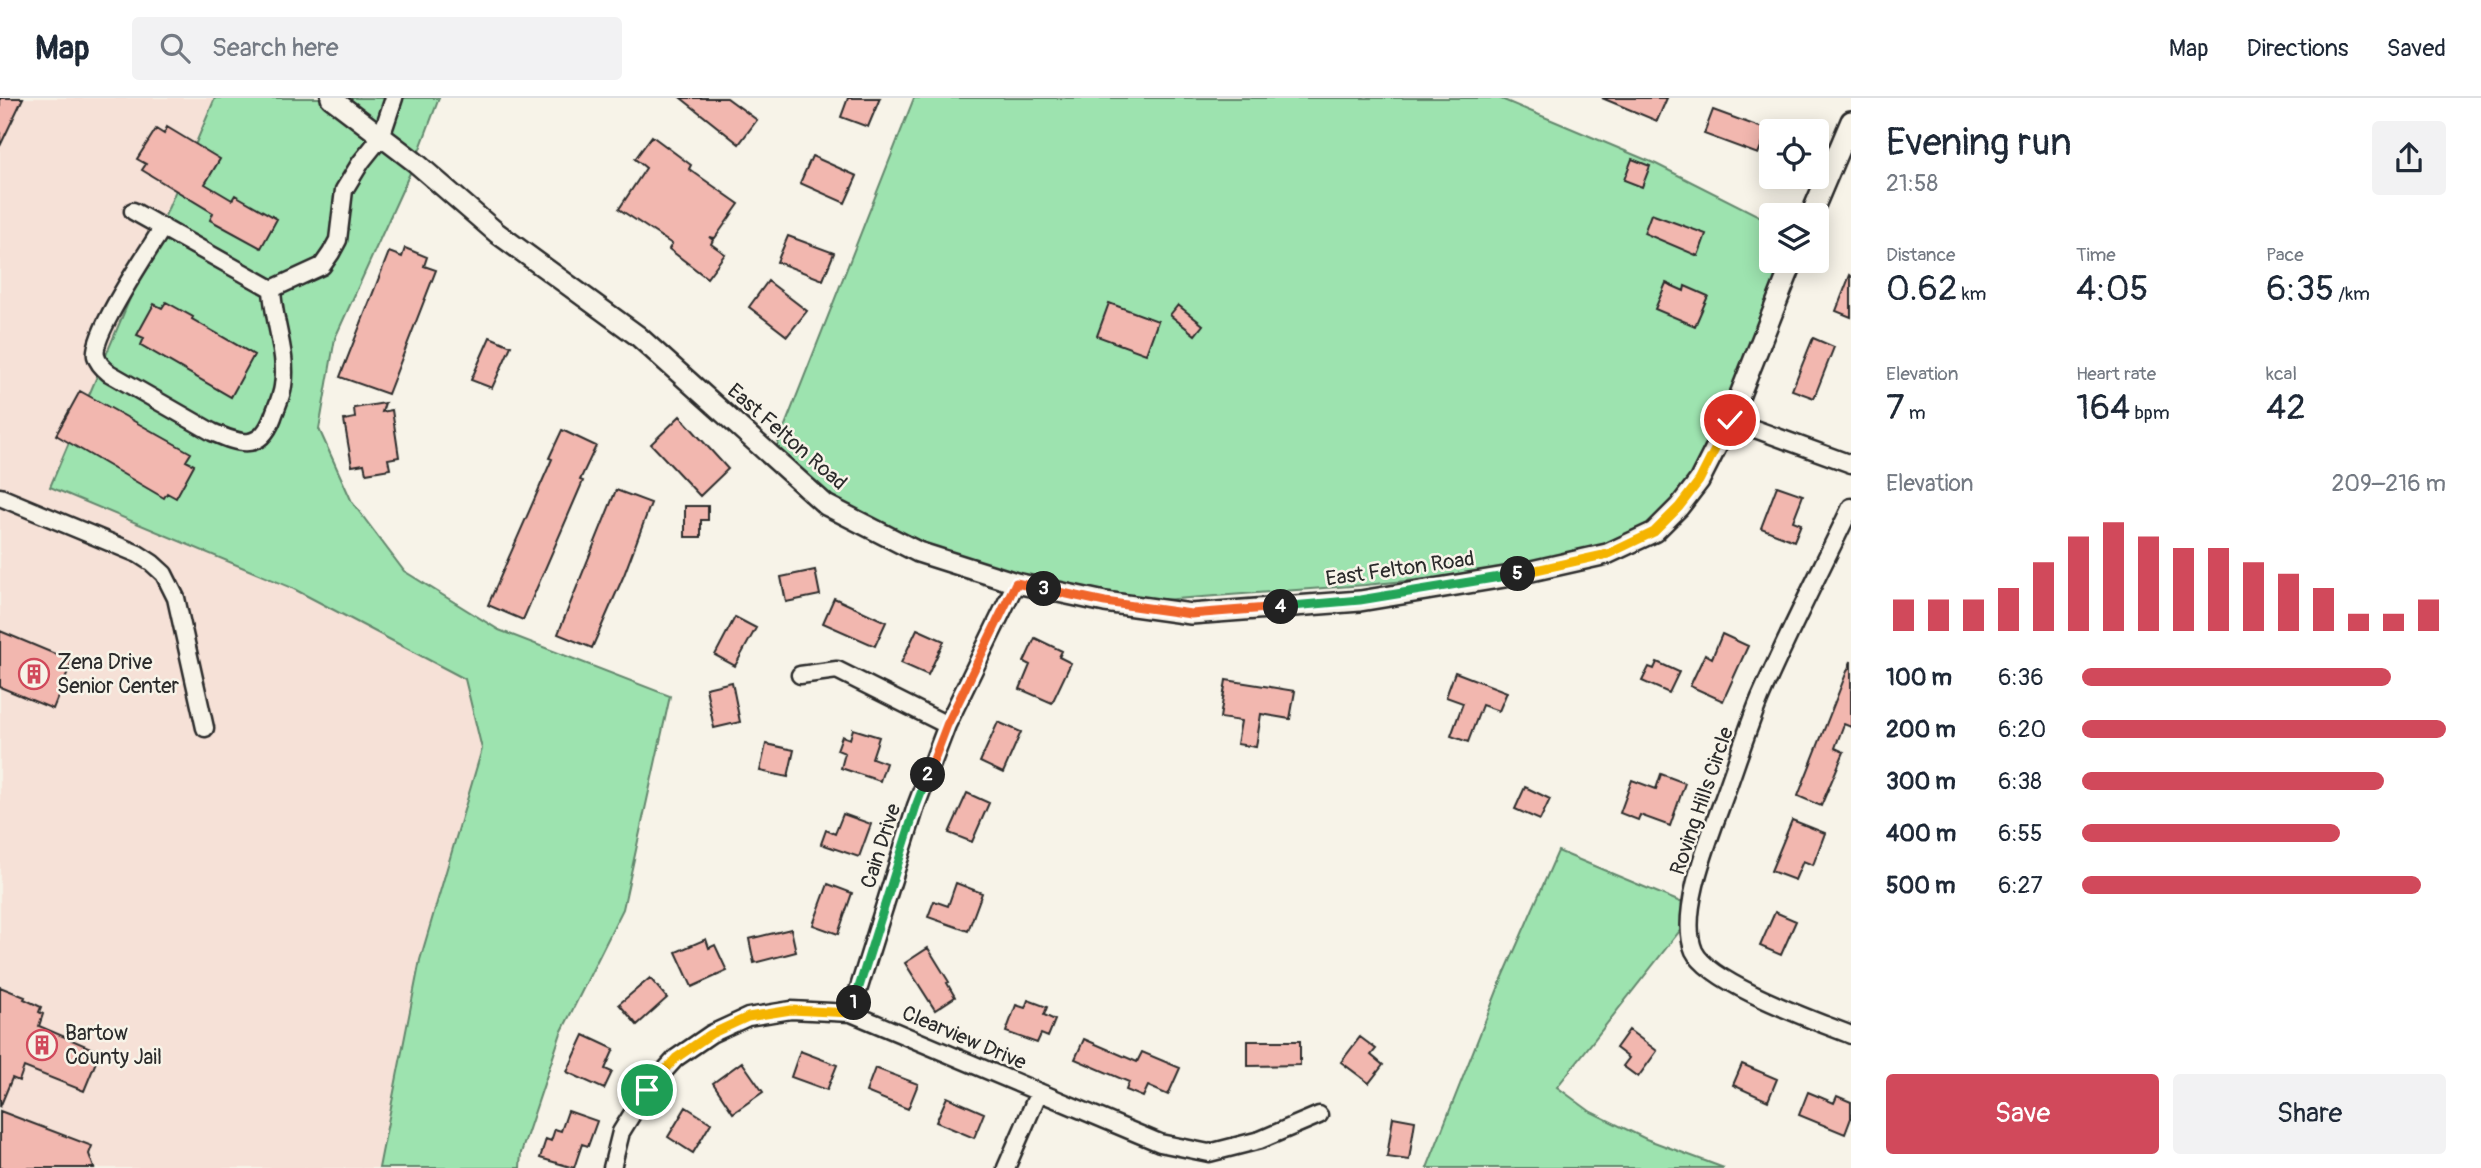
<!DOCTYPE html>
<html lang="en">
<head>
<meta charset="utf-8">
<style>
  :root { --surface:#fff; --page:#f2f2f3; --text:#1f2937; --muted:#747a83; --line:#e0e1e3; --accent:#d1495b }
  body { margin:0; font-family:Pangolin,sans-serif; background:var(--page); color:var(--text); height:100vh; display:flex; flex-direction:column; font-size:26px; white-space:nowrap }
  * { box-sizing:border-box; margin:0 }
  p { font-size:23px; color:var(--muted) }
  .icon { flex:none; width:38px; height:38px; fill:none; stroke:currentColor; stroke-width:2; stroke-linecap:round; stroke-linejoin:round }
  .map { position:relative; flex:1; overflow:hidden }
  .drawer { display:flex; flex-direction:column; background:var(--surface); width:630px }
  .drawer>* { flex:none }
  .controls { position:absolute; left:1759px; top:21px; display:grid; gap:14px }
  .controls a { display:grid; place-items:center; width:70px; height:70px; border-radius:7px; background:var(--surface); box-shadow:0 4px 18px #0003; font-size:35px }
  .pin { position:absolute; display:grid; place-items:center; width:60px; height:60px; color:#fff; margin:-30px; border:4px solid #fff; border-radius:50%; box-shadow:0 2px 7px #0007 }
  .km { position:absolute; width:35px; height:35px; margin:-18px; border-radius:50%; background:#222; color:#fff; font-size:19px; line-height:35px; text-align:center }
  .round { display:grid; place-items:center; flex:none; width:74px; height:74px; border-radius:7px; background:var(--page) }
  .summary { display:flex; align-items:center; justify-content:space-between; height:119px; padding:0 35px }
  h1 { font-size:38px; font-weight:600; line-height:52px }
  .stats { display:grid; grid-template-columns:repeat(3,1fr); gap:10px; height:119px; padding:7px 35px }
  .stats div { display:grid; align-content:center }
  .stats b { font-size:35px; font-weight:600 }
  .stats small { font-size:19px; font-weight:400 }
  .stats p { font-size:19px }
  .chart { height:196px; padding:14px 35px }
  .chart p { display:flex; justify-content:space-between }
  .chart svg { width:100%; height:126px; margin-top:7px; stroke:var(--accent); stroke-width:6 }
  .cta { display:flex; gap:14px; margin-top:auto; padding:14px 35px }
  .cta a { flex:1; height:80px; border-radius:7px; background:var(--accent); color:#fff; font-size:28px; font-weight:600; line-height:80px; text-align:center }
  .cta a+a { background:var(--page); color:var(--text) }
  ul { padding:0 35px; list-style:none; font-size:23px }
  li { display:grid; grid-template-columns:112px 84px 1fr; align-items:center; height:52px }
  li i { height:18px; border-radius:9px; background:var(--accent) }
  header { display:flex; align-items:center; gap:42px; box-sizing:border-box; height:98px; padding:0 35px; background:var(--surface); border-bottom:2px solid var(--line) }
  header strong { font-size:33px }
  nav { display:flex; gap:38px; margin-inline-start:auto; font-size:24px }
  .search { width:490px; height:63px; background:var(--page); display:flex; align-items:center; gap:18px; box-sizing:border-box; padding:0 24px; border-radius:7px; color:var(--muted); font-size:26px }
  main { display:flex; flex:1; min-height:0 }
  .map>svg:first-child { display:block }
  .built { fill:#f6e1d7 }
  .green { fill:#9de3af; stroke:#64876d; stroke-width:2 }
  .building { fill:#f2b7af; stroke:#2b2b2b; stroke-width:2 }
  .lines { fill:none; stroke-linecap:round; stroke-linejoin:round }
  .minor-casing { stroke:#2b2b2b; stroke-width:21 }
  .tertiary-casing { stroke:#2b2b2b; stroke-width:24 }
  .minor { stroke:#f7f3e8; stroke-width:16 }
  .tertiary { stroke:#f7f3e8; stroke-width:19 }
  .split-1-casing { stroke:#fff; stroke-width:14 }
  .split-2-casing { stroke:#fff; stroke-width:14 }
  .split-3-casing { stroke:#fff; stroke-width:14 }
  .split-4-casing { stroke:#fff; stroke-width:14 }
  .split-5-casing { stroke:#fff; stroke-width:14 }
  .split-6-casing { stroke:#fff; stroke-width:14 }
  .split-1 { stroke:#f5b400; stroke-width:9 }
  .split-2 { stroke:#22a559; stroke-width:9 }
  .split-3 { stroke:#f0652b; stroke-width:9 }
  .split-4 { stroke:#f0652b; stroke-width:9 }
  .split-5 { stroke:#22a559; stroke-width:9 }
  .split-6 { stroke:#f5b400; stroke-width:9 }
  .labels { text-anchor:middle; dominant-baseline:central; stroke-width:5; stroke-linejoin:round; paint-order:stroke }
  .street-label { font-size:21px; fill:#2b2b2b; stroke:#f7f3e8 }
  .poi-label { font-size:21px; fill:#2b2b2b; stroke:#f7f3e8; text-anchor:start }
</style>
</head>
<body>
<header>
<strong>Map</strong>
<div class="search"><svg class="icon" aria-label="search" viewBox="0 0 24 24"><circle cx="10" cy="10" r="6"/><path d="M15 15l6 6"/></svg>Search here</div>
<nav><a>Map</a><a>Directions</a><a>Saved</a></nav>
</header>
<main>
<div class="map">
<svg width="1851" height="1070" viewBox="0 0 1851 1070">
  <rect width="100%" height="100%" fill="#f7f3e8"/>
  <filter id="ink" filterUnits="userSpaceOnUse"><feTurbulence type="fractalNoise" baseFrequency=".0143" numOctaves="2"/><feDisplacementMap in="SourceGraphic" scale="14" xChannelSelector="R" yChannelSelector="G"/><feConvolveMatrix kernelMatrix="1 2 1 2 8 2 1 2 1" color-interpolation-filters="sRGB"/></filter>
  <g filter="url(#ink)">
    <!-- built -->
    <path class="built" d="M0,0H214L50,389L292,490L465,581L482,651L420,862L379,1070H0Z"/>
    <!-- green -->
    <path class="green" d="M215,0H439L415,64L335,240L319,331L352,404L404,473L499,532L670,598L623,811L561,935L521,1055L520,1070H379L420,862L482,651L465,581L292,490L50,389Z
      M914,0H1499L1656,66L1771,124V163H1793L1730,322L1667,420L1627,447L1546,469L1365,487L1135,504L1016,485L836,406L773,358Z
      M1558,753L1697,811L1557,989L1591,1014L1646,1041L1724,1070H1427L1499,888Z"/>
    <!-- building -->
    <path class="building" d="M0,0H23L0,48Z
      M681,0H727L757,22L739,46Z
      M848,0H880L868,29L841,19Z
      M1602,0H1667L1657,23Z
      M1713,12L1768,32L1758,56L1704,36Z
      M167,29L220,61L205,86L232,102L235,97L277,121L261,150L210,122L213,115L142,72L146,66L137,61L156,31L164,36Z
      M652,38L691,67L689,71L739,106L715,140L709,139L713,142L711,146L725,156L707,180L669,151L672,146L619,111L646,70L635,61Z
      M812,58L857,78L845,105L800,85Z
      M1632,61L1650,68L1642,89L1624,82Z
      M1651,116L1706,136L1698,158L1644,135Z
      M788,138L834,155L823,182L777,164Z
      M405,150L427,159L424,168L436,172L388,296L340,279L389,154L402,159Z
      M1850,177L1851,178V219L1836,213Z
      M768,183L807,213L787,238L749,209Z
      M1666,185L1684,193L1685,188L1708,198L1695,228L1655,211Z
      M166,204L193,219L192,221L254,257L231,299L141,247L144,240L137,237L154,206L162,210Z
      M1109,205L1158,223L1146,256L1097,238Z
      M1178,207L1203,227L1195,237L1170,217Z
      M490,239L511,248L492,290L471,282Z
      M1813,240L1834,249L1814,300L1792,292Z
      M80,293L191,355L186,363L194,367L176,400L167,395L164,400L56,337Z
      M385,305L382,314L392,312L399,359L388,361L390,371L366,375L364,366L352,368L344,322L355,320L354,310Z
      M680,318L728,371L700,398L651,346Z
      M562,332L596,348L580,382L583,383L523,522L488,507L552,361L549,360Z
      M1777,388L1803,397L1793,423L1801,426L1794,443L1761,430Z
      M616,392L651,405L624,477L592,550L558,536Z
      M685,408H708V422H701V439H685Z
      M815,472L820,497L786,504L781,479Z
      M834,500L886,524L875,548L823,525Z
      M735,519L756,530L735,568L715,557Z
      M917,531L944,543L928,577L901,565Z
      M0,533L72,563L53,611L0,589Z
      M1722,536L1748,548L1723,603L1690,588L1705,556L1712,560Z
      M1035,540L1062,553L1059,559L1071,565L1052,605L1020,591L1030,567L1024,564Z
      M1851,563V629L1844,626L1835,650L1844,654L1821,708L1798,698Z
      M1657,564L1679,574L1669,595L1642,583L1649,569L1654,571Z
      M1455,574L1507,594L1499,613L1482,607L1468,644L1451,638L1463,605L1446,599Z
      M1226,582L1295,593L1290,621L1261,616L1256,649L1237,646L1241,623L1220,620Z
      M732,584L740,624L714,630L706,590Z
      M998,624L1021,634L1003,675L980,664Z
      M853,631L879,639L872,660L886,665L880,683L841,670L845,655L837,652L842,638L850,641Z
      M766,646L794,652L788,679L760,673Z
      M1661,676L1685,685L1670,728L1640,717L1638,722L1620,715L1632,682L1656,691Z
      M1525,689L1550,701L1540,722L1515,711Z
      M967,695L989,705L972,744L949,735Z
      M843,716L871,726L859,759L821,746L826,732L835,736Z
      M1792,722L1825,735L1813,767L1803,763L1795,782L1771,773Z
      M956,785L982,795L968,833L928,819L934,803L948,808Z
      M828,786L852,795L838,836L813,827Z
      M1775,814L1796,823L1781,857L1760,848Z
      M791,831L796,854L754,865L749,841Z
      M706,841L709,850L715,847L727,873L692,889L676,854Z
      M928,850L949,884L947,885L955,899L935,912L905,865Z
      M650,880L667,900L637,927L619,906Z
      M0,889L25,899L24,901L41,909L39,914L43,916L39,928L100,954L84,993L24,969L19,983L12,980L0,1009Z
      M1028,902L1047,909L1044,917L1055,922L1048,939L1041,936L1037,945L1006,934L1016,907L1025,910Z
      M1629,932L1657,953L1638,979L1623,968L1629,960L1616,950Z
      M584,937L614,951L605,971L612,974L604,991L567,974Z
      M1360,939L1376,951L1371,957L1383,967L1369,985L1341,964Z
      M1084,941L1137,964L1142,954L1180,970L1168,997L1148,988L1143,999L1126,992L1129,984L1075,961Z
      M1248,943H1300V967L1248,968Z
      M800,953L837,967L827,992L791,979Z
      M742,964L763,994L733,1015L713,985Z
      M1742,966L1777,981L1768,1003L1733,987Z
      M875,970L918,986L908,1011L866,994Z
      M1808,994L1834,1005L1837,998L1851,1004V1020L1845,1036L1799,1017Z
      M947,999L984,1015L974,1040L936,1024Z
      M686,1009L711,1025L693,1055L668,1039Z
      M0,1013L92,1048L89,1056L94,1070H0Z
      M568,1013L597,1023L588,1048L582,1046L574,1070L540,1060L546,1041L551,1043L555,1031L561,1033Z
      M1393,1019L1415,1023L1409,1062L1387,1059Z"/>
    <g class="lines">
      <!-- minor casing -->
      <g class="minor-casing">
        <path id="minor" d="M133,113L272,191
          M163,129C149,152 91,237 96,258C98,266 104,271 109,275L212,334C240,346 260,354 273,319C276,310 282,298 283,288C288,256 273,223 272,191L322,168L331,155L338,142L344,92L361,64L381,39L394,0
          M1730,322L1851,366
          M0,399L138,456L152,465L164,476L176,500L205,630
          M1851,409C1821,472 1788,535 1760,600C1746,634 1735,670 1722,705C1709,741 1678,816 1694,853C1710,886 1816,923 1851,937
          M800,577L837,572L947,627
          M851,915L916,708L947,627L1016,485
          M612,1070L621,1034L647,992L676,960L711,936L748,919L791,912L851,915L1160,1045L1209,1055L1260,1042L1319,1017
          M1006,1070L1039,994"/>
      </g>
      <!-- tertiary casing -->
      <g class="tertiary-casing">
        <path id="tertiary" d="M331,0L415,64L497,135L638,238L826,407L918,454L1016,485L1105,504L1191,516L1360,503L1505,479L1607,456L1654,434L1679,409L1699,383L1730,322L1793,163
          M1811,117L1851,23"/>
      </g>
      <!-- minor -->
      <use href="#minor" class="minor"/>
      <!-- tertiary -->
      <use href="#tertiary" class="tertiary"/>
    </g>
  </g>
  <g class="lines" filter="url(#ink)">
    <!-- split-1 casing -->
    <g class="split-1-casing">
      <path id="split-1" d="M647,992L676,960L711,936L748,919L791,912L851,915L854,905"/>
    </g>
    <!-- split-2 casing -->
    <g class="split-2-casing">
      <path id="split-2" d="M854,905L916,708L928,677"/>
    </g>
    <!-- split-3 casing -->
    <g class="split-3-casing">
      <path id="split-3" d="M928,677L947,627L1016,485L1044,491"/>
    </g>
    <!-- split-4 casing -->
    <g class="split-4-casing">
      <path id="split-4" d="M1044,491L1105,504L1191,516L1281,509"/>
    </g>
    <!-- split-5 casing -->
    <g class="split-5-casing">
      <path id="split-5" d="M1281,509L1360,502L1518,476"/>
    </g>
    <!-- split-6 casing -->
    <g class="split-6-casing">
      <path id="split-6" d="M1518,476L1608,456L1654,434L1679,409L1699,383L1730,322"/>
    </g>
    <!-- split-1 -->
    <use href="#split-1" class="split-1"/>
    <!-- split-2 -->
    <use href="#split-2" class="split-2"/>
    <!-- split-3 -->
    <use href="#split-3" class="split-3"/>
    <!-- split-4 -->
    <use href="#split-4" class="split-4"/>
    <!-- split-5 -->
    <use href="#split-5" class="split-5"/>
    <!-- split-6 -->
    <use href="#split-6" class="split-6"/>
  </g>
  <!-- icons -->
  <defs>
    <g id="building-ring" transform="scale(1.575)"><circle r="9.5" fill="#f7f3e8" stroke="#d1495b" stroke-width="1.5"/><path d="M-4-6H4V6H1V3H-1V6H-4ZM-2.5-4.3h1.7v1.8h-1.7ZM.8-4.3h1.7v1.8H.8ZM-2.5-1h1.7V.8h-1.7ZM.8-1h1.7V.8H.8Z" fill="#d1495b"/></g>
  </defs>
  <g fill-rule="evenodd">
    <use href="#building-ring" x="34" y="576"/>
    <use href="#building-ring" x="42" y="947"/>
  </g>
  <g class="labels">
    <!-- street labels -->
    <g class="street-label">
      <text transform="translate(787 339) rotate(41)">East Felton Road</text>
      <text transform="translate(1400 471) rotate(-8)">East Felton Road</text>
      <text transform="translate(1702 703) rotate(-71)">Roving Hills Circle</text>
      <text transform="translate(881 748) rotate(-72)">Cain Drive</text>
      <text transform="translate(964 940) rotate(23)">Clearview Drive</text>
    </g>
    <!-- poi labels -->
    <g class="poi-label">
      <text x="57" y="564">Zena Drive<tspan x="57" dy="24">Senior Center</tspan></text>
      <text x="65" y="935">Bartow<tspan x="65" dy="24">County Jail</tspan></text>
    </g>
  </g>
</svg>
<div class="controls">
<a><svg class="icon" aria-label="locate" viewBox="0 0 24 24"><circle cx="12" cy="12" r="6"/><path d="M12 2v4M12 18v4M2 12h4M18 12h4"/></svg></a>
<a><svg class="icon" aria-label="layers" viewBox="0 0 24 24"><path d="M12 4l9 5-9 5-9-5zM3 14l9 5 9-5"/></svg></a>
</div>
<div class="pin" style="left:647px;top:992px;background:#1e9e55"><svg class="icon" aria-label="arrive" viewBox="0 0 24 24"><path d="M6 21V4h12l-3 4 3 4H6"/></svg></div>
<div class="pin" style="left:1730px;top:322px;background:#d93025"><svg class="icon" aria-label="check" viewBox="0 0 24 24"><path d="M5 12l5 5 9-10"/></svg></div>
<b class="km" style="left:854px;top:905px">1</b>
<b class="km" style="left:928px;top:677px">2</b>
<b class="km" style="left:1044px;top:491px">3</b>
<b class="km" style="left:1281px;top:509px">4</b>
<b class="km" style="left:1518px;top:476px">5</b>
</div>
<section class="drawer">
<div class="summary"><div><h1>Evening run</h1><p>21:58</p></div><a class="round"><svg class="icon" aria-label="share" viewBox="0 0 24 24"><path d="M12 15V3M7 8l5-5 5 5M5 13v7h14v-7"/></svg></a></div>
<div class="stats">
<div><p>Distance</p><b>0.62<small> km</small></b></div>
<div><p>Time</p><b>4:05</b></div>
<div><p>Pace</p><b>6:35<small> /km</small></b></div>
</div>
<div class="stats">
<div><p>Elevation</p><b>7<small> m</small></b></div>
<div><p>Heart rate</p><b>164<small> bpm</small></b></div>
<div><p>kcal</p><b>42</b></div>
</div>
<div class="chart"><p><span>Elevation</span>209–216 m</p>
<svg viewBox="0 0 160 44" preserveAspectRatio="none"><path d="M5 44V33M15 44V33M25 44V33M35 44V29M45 44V20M55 44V11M65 44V6M75 44V11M85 44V15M95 44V15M105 44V20M115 44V24M125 44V29M135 44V38M145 44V38M155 44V33"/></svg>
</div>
<ul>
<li><b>100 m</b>6:36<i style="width:85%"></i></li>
<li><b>200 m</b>6:20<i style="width:100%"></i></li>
<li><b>300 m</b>6:38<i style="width:83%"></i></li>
<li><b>400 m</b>6:55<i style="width:71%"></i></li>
<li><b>500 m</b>6:27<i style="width:93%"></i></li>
</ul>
<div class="cta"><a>Save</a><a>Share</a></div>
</section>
</main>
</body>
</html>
